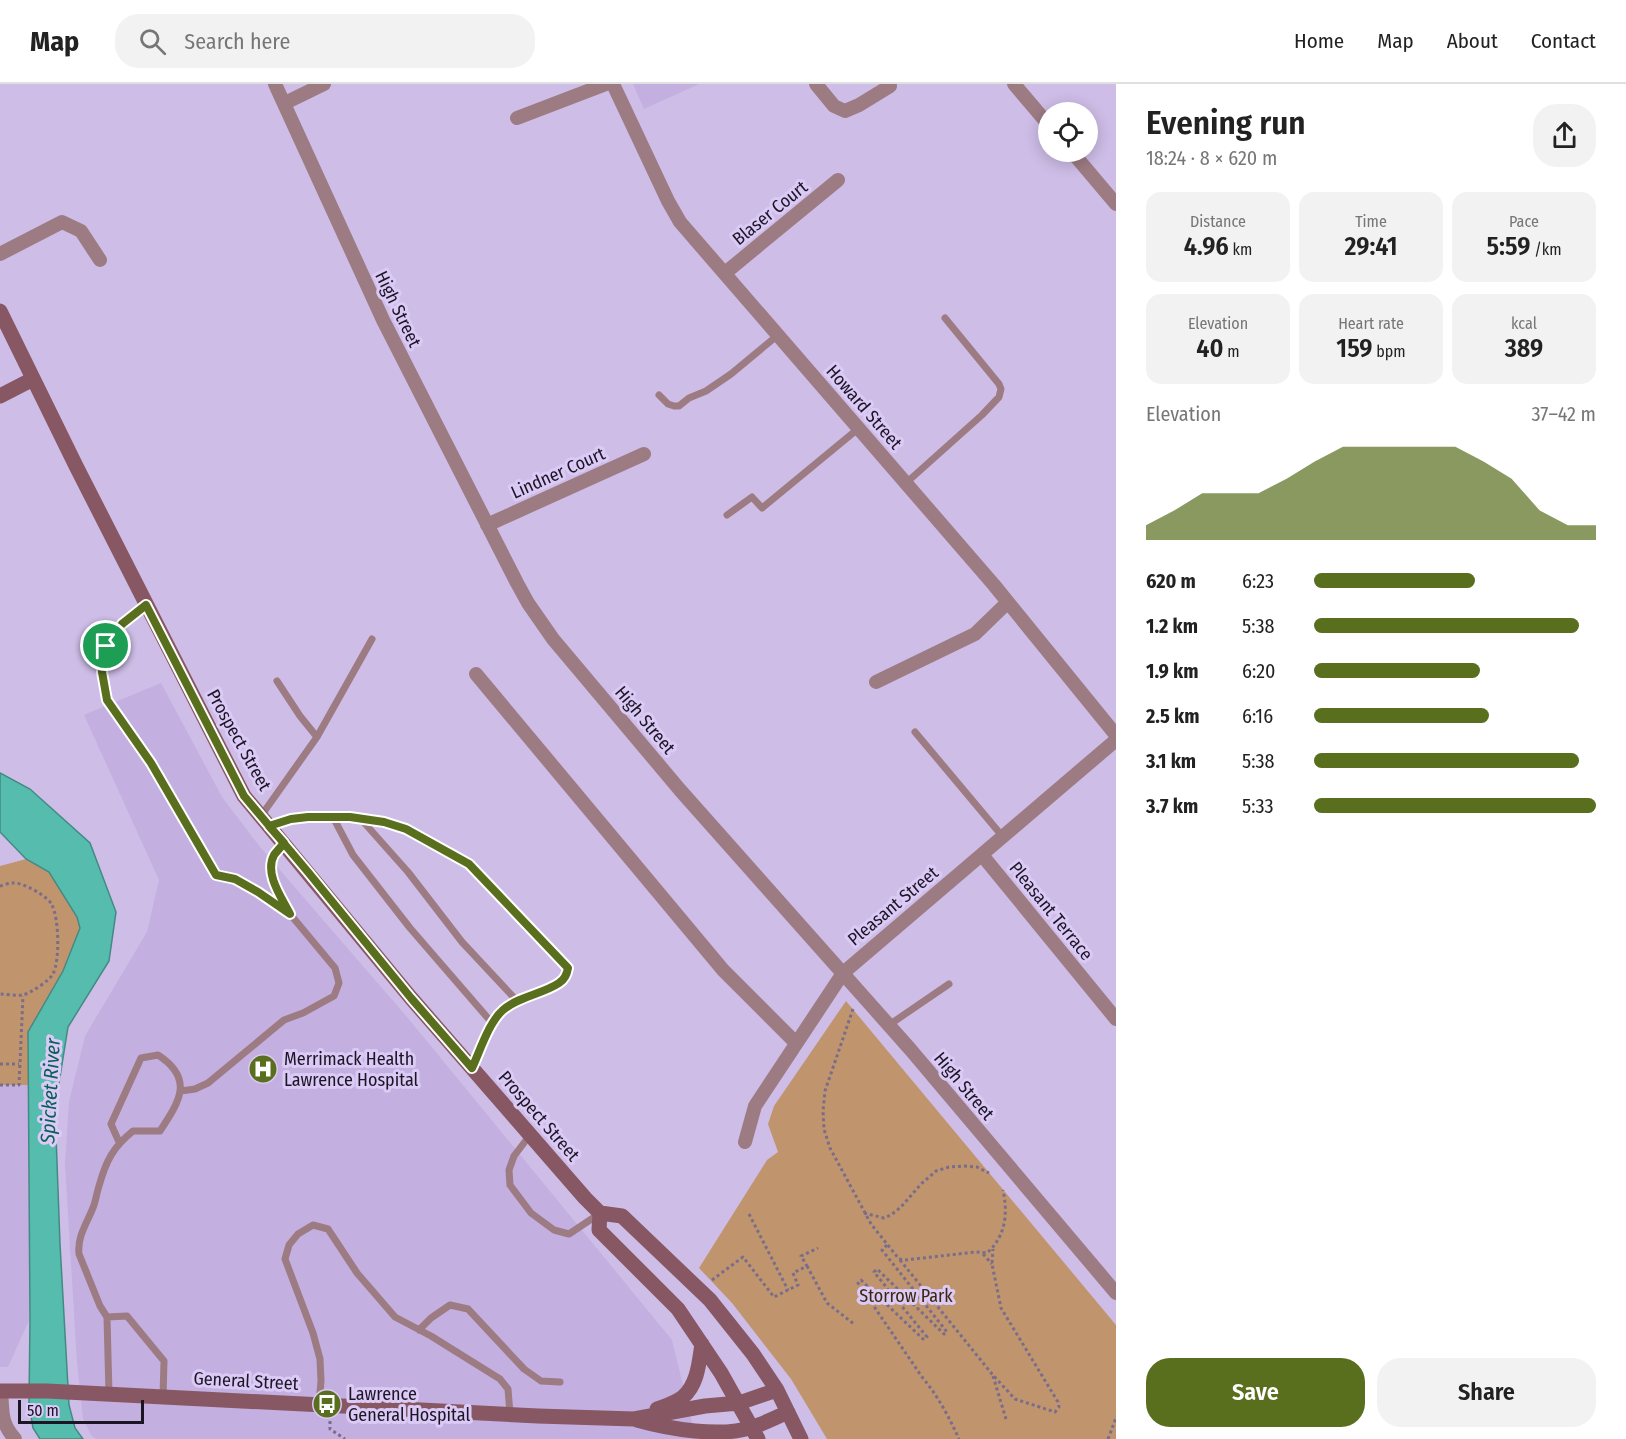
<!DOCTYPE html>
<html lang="en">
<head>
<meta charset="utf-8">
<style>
  :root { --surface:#fff; --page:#f2f2f2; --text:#222; --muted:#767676; --line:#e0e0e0; --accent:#596f1e }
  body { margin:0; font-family:"Fira Sans Condensed",sans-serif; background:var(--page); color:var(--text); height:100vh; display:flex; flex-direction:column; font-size:22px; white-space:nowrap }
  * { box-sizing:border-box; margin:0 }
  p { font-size:20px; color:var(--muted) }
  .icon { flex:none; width:33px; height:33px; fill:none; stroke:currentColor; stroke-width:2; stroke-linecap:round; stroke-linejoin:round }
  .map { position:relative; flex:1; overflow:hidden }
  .sheet { display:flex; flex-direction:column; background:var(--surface); width:510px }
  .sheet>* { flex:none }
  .fabs { position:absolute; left:1038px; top:18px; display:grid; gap:12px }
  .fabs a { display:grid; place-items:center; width:60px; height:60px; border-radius:50%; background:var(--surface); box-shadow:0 3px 15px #0003; font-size:30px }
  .scale { position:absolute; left:18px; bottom:15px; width:126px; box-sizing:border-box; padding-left:6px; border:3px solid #1b1524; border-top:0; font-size:16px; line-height:21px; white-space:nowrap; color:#1b1524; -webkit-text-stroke:4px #dbcaf5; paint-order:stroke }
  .pin { position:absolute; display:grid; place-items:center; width:51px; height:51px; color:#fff; margin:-26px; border:3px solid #fff; border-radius:50%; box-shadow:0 2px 6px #0007 }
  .round { display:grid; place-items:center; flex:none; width:63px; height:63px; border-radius:24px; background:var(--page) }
  .head { display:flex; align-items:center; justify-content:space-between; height:102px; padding:0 30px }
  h1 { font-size:33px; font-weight:600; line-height:45px }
  .metrics { display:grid; grid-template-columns:repeat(3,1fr); gap:9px; height:102px; padding:6px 30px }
  .metrics div { display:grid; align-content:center; border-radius:15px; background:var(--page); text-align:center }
  .metrics b { font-size:26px; font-weight:600 }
  .metrics small { font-size:16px; font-weight:400 }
  .metrics p { font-size:16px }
  .chart { height:168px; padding:12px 30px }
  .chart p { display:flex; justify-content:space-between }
  .chart svg { width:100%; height:108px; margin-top:6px; fill:var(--accent); opacity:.7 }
  .button { display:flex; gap:12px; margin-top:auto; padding:12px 30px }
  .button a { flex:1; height:69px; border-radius:24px; background:var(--accent); color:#fff; font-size:24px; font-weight:600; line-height:69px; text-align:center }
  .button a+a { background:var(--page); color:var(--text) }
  ul { padding:0 30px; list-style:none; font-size:20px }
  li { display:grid; grid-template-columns:96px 72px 1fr; align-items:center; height:45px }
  li i { height:15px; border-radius:8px; background:var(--accent) }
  header { display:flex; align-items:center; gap:36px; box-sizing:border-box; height:84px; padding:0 30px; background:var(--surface); border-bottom:2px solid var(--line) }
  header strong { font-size:28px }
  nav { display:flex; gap:33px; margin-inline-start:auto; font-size:21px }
  .search { width:420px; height:54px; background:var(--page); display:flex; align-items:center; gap:15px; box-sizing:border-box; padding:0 21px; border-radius:24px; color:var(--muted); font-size:22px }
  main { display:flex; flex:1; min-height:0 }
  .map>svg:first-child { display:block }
  .built { fill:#c3afe0 }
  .green { fill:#c0956e }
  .water { fill:#56bcad; stroke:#448a84; stroke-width:1.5 }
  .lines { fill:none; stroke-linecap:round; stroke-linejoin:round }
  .path { stroke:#796d8a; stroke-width:3; stroke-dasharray:3 3; stroke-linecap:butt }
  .lane { stroke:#9d7b83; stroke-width:7 }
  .street { stroke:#9d7b83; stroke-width:14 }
  .secondary { stroke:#875763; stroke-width:15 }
  .route-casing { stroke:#fff; stroke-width:12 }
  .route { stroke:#596f1e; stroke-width:8 }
  .labels { text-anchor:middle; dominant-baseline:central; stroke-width:6; stroke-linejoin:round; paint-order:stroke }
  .street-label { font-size:18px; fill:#1b1524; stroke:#dbcaf5 }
  .poi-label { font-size:18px; fill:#1b1524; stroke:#dbcaf5; text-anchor:start }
  .park-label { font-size:18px; fill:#3d260e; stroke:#dbcaf5 }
  .water-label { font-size:20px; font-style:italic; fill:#086057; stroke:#dbcaf5 }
</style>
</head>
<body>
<header>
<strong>Map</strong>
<div class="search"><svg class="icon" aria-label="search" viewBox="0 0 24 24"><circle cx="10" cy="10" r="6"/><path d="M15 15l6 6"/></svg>Search here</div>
<nav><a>Home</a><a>Map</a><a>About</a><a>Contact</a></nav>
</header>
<main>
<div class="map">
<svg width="1116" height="1355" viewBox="0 0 1116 1355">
  <rect width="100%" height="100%" fill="#cebde7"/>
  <!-- built -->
  <path class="built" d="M633,0H699L644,25Z
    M161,599L222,713L260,763L407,933L672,1256L696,1355H96L91,1351L83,1334L77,1278L65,1080L69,1018L85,952L147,848L159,796L84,631Z
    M0,1001H28L30,1234L8,1283H0Z"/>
  <!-- green -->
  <path class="green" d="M26,775L49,788L78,833L80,844L63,887L28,948V1001H0V782Z
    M846,917L1116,1241V1355H827L791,1295L732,1219L699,1184L767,1076L778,1068L768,1040L774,1022Z"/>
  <!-- water -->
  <path class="water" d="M0,689L30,705L90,759L116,828L109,877L68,943L55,1024L60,1160L69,1321L75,1344L83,1355H40L33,1344L29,1321L30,1234L28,948L63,887L80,844L77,833L49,788L26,775L0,748Z"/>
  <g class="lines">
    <!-- path -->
    <path class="path" d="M0,802C4,801 9,799 13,799C23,798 49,813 52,821C59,835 60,876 53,890C50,896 31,909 23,911C16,912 7,910 0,910
      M853,925L825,1007L823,1027L824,1045L830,1064L871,1140L899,1175L905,1176L976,1168L987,1169C1006,1152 1008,1129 1003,1106
      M0,980H19
      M0,1001H19L23,912
      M864,1129L884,1134L891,1131L901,1123L921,1100L936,1087L949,1083L964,1082L977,1083L989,1089
      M749,1130L788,1206
      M887,1161L882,1166L947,1248L944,1250L877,1185L874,1188L927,1253L923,1255L861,1196L858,1199L922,1293C938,1312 949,1333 959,1355
      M983,1170L992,1180
      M900,1176L992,1290L1015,1315L1055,1328L1059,1323L1058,1318L1001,1224L992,1180L993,1165
      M807,1182L827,1219L854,1240
      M712,1196L743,1173L774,1213L798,1201L793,1189L807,1182L801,1172L818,1164
      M993,1292L1006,1335
      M330,1337V1345L345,1355
      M1108,1355L1116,1334"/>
    <!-- lane -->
    <path class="lane" d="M659,311L668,320L674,322H679L689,314L706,307L731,290L778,251
      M906,399L982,331L999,313L1001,305L999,300L945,234
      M727,431L752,413L762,424L859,344
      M146,521L122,540L106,562L102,588L107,616L126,642L151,679L216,791L235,795L258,808L290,830L335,884L339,899L334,912L303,929L284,936L208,999L195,1005L181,1007
      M277,597L300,632L317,653
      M915,648L1003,753
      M261,732L317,653L372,555
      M333,733L353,771L410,844L493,940
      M360,734L408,788L462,858L517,917
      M269,742L291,735L308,733H350L384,738L406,745L469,780L568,884L566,892L559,899L517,917L505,924L498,931L472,984
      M283,760C280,764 276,768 274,772C265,791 281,812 289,828
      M889,941L949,900
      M530,1051L514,1072L509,1086L510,1101L531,1129L554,1146L569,1150L599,1130
      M107,1233L100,1222L79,1170C77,1151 88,1138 94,1121C96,1115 97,1108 99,1102C106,1077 113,1063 133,1047H160C179,1018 195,995 158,971L141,974L111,1040L119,1058
      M419,1246L431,1234L450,1221L468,1225L524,1285L541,1297L560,1298
      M109,1310L107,1233L127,1232L164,1277L163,1313
      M319,1321L321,1297L320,1275L313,1249L285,1175L289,1161L298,1150L313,1141L328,1145L357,1189L395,1233L431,1252L500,1295L508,1305L510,1330"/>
    <!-- street -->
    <path class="street" d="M275,0L383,236L517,499L528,519L553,555L680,706L910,965L1116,1209
      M613,0L668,117L680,138L994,501L1116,651
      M816,0L834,22L845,27L859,21L890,2
      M1014,0L1048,40
      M285,19L324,0
      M517,34L606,0
      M1072,68L1116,120
      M0,170L62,138L81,147L100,176
      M725,189L838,96
      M487,441L644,370
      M476,590L723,886L796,959
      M876,598L975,550L1008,518
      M982,771L1116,935
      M745,1058L755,1022L843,889L1116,656
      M1,1307C3,1328 0,1338 15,1355"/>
    <!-- secondary -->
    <path class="secondary" d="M0,227L76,382L244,712L411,914L585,1114L600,1129L622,1132L710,1216L753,1270L777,1306L801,1355
      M0,312L33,295
      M600,1129L599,1146L678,1225L721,1289L758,1355
      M0,1307H47L538,1332L634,1335L705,1322L739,1319L777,1306
      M657,1325C665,1322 676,1319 683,1313C698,1300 699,1278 702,1260
      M637,1336C669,1345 721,1354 753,1343C765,1339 777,1333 788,1328"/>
  </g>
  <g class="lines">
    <!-- route casing -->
    <g class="route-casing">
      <path id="route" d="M106,562L122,540L146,521L244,712L308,788L411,914L472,984C480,967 489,938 503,926C519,912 543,910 559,899C564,896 567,890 568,884L469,780L406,745L384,738L350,733H308L291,735L269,742L284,759C281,763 277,767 274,771C264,790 282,814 290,830L258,808L235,795L216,791L151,679L107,616L102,588L106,562"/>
    </g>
    <!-- route -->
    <use href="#route" class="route"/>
  </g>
  <!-- icons -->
  <defs>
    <g id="hospital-disc" transform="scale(1.5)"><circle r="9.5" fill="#596f1e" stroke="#dbcaf5"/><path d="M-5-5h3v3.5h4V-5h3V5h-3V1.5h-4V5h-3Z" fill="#fff"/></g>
    <g id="bus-disc" transform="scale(1.5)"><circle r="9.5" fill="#596f1e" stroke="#dbcaf5"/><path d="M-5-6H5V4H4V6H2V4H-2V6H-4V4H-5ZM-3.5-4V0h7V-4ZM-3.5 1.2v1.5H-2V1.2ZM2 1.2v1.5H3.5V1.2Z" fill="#fff"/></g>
  </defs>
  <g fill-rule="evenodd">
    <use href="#hospital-disc" x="263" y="985"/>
    <use href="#bus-disc" x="327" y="1320"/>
  </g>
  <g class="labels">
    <!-- street labels -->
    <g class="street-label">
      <text transform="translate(770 129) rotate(-39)">Blaser Court</text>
      <text transform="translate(398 225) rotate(64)">High Street</text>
      <text transform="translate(864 323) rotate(49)">Howard Street</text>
      <text transform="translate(558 389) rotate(-24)">Lindner Court</text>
      <text transform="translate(645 636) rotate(50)">High Street</text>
      <text transform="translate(239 656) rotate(61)">Prospect Street</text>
      <text transform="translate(893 822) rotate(-40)">Pleasant Street</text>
      <text transform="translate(1051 827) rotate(51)">Pleasant Terrace</text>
      <text transform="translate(964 1002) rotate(50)">High Street</text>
      <text transform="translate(539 1032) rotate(49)">Prospect Street</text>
      <text transform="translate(246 1297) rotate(3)">General Street</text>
    </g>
    <!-- poi labels -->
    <g class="poi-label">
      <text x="284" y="975">Merrimack Health<tspan x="284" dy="21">Lawrence Hospital</tspan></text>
      <text x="348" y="1310">Lawrence<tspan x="348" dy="21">General Hospital</tspan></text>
    </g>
    <!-- park labels -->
    <g class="park-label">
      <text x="906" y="1212">Storrow Park</text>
    </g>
    <!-- water labels -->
    <g class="water-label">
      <text transform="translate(50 1007) rotate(-87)">Spicket River</text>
    </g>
  </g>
</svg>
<div class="fabs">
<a><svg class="icon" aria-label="locate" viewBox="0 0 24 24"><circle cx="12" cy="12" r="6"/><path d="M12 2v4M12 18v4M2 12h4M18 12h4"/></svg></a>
</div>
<div class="scale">50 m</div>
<div class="pin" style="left:106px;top:562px;background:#1e9e55"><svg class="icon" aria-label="arrive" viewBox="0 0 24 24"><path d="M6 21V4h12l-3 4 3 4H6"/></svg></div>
</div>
<section class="sheet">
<div class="head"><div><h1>Evening run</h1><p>18:24 · 8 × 620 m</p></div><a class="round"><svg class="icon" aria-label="share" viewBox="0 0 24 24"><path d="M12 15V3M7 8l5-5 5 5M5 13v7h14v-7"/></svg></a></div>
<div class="metrics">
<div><p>Distance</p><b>4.96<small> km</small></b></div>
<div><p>Time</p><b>29:41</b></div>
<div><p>Pace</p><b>5:59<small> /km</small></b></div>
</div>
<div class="metrics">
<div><p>Elevation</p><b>40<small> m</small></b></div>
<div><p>Heart rate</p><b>159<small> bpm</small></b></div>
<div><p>kcal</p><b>389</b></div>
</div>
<div class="chart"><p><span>Elevation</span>37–42 m</p>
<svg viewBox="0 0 160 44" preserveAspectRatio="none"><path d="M0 44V38L10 32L20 25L30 25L40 25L50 19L60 12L70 6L80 6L90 6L100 6L110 6L120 12L130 19L140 32L150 38L160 38V44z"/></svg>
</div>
<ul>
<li><b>620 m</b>6:23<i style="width:57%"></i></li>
<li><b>1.2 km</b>5:38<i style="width:94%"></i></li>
<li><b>1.9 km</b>6:20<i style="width:59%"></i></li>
<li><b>2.5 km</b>6:16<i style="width:62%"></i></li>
<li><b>3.1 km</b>5:38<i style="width:94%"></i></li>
<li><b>3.7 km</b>5:33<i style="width:100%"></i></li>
</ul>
<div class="button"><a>Save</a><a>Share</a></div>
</section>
</main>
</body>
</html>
